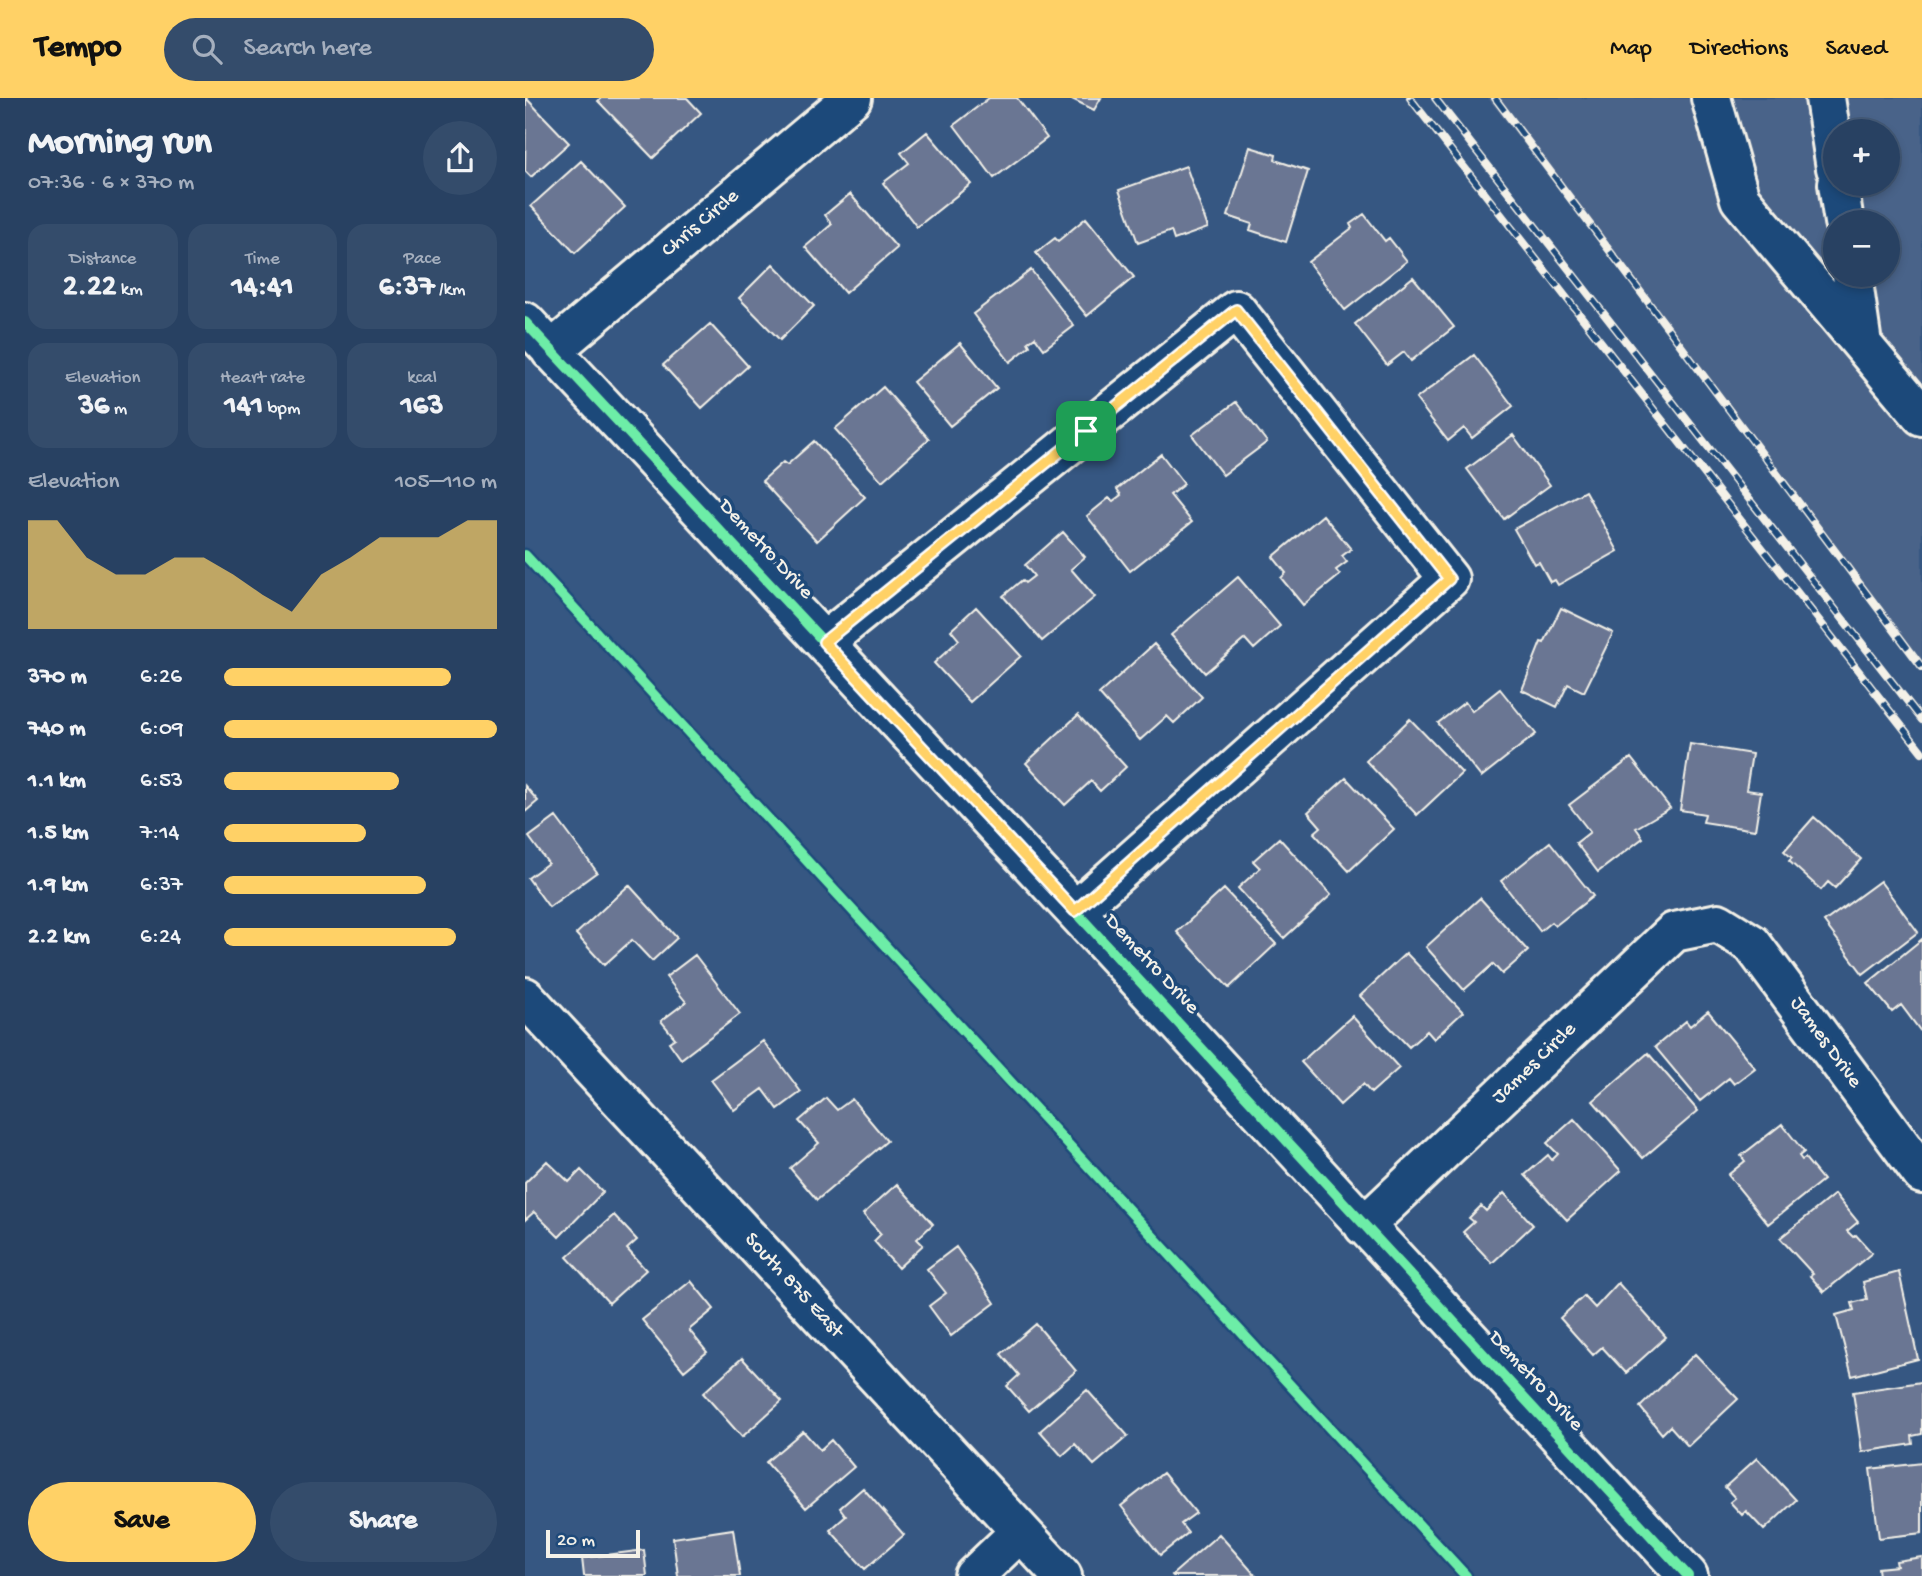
<!DOCTYPE html>
<html lang="en">
<head>
<meta charset="utf-8">
<style>
  :root { --surface:#284162; --page:#344c6b; --text:#f1f3f6; --muted:#a5afbe; --line:#445a77; --accent:#ffd166 }
  body { margin:0; font-family:"Gochi Hand",sans-serif; background:var(--page); color:var(--text); height:100vh; display:flex; flex-direction:column; font-size:26px; white-space:nowrap }
  * { box-sizing:border-box; margin:0 }
  p { font-size:23px; color:var(--muted) }
  .icon { flex:none; width:38px; height:38px; fill:none; stroke:currentColor; stroke-width:2; stroke-linecap:round; stroke-linejoin:round }
  .map { position:relative; flex:1; overflow:hidden }
  .sheet { display:flex; flex-direction:column; background:var(--surface); width:525px }
  .sheet>* { flex:none }
  .tools { position:absolute; left:1298px; top:21px; display:grid; gap:14px }
  .tools a { display:grid; place-items:center; width:77px; height:77px; border-radius:50%; background:var(--surface); box-shadow:0 4px 10px #0003,0 0 0 2px var(--line); font-size:35px }
  .scale { position:absolute; left:21px; bottom:18px; width:94px; box-sizing:border-box; padding-left:7px; border:4px solid #f4f1e8; border-top:0; font-size:19px; line-height:24px; white-space:nowrap; color:#f4f1e8; -webkit-text-stroke:5px #1f4a7a; paint-order:stroke }
  .pin { position:absolute; display:grid; place-items:center; width:60px; height:60px; color:#fff; margin:-30px; border-radius:14px; box-shadow:0 4px 10px #0006 }
  .round { display:grid; place-items:center; flex:none; width:74px; height:74px; border-radius:37px; background:var(--page) }
  .head { display:flex; align-items:center; justify-content:space-between; height:119px; padding:0 28px }
  h1 { font-size:38px; font-weight:700; line-height:52px }
  .figures { display:grid; grid-template-columns:repeat(3,1fr); gap:10px; height:119px; padding:7px 28px }
  .figures div { display:grid; align-content:center; border-radius:18px; background:var(--page); text-align:center }
  .figures b { font-size:30px; font-weight:700 }
  .figures small { font-size:19px; font-weight:400 }
  .figures p { font-size:19px }
  .chart { height:196px; padding:14px 28px }
  .chart p { display:flex; justify-content:space-between }
  .chart svg { width:100%; height:126px; margin-top:7px; fill:var(--accent); opacity:.7 }
  .primary-button { display:flex; gap:14px; margin-top:auto; padding:14px 28px }
  .primary-button a { flex:1; height:80px; border-radius:42px; background:var(--accent); color:#111; font-size:28px; font-weight:700; line-height:80px; text-align:center }
  .primary-button a+a { background:var(--page); color:var(--text) }
  ul { padding:0 28px; list-style:none; font-size:23px }
  li { display:grid; grid-template-columns:112px 84px 1fr; align-items:center; height:52px }
  li i { height:18px; border-radius:9px; background:var(--accent) }
  header { display:flex; align-items:center; gap:42px; box-sizing:border-box; height:98px; padding:0 35px; background:var(--accent); color:#111 }
  header strong { font-size:33px }
  nav { display:flex; gap:38px; margin-inline-start:auto; font-size:24px }
  .search { width:490px; height:63px; background:var(--page); display:flex; align-items:center; gap:18px; box-sizing:border-box; padding:0 24px; border-radius:38px; color:var(--muted); font-size:26px }
  main { display:flex; flex:1; min-height:0 }
  .map>svg:first-child { display:block }
  .built { fill:#496389; fill-rule:evenodd }
  .building { fill:#6b7693; stroke:#f4f1e8; stroke-width:2 }
  .lines { fill:none; stroke-linecap:round; stroke-linejoin:round }
  .minor-casing { stroke:#f4f1e8; stroke-width:44 }
  .minor { stroke:#1f4a7a; stroke-width:38 }
  .rail-casing { stroke:#f4f1e8; stroke-width:8 }
  .rail { stroke:#1f4a7a; stroke-width:5; stroke-dasharray:16; stroke-linecap:butt }
  .cycleway-casing { stroke:#1f4a7a; stroke-width:15 }
  .cycleway { stroke:#6deda7; stroke-width:10 }
  .route-casing { stroke:#fff; stroke-width:14 }
  .route { stroke:#ffd166; stroke-width:9 }
  .labels { text-anchor:middle; dominant-baseline:central; stroke-width:7; stroke-linejoin:round; paint-order:stroke }
  .street-label { font-size:21px; fill:#f4f1e8; stroke:#1f4a7a }
</style>
</head>
<body>
<header>
<strong>Tempo</strong>
<div class="search"><svg class="icon" aria-label="search" viewBox="0 0 24 24"><circle cx="10" cy="10" r="6"/><path d="M15 15l6 6"/></svg>Search here</div>
<nav><a>Map</a><a>Directions</a><a>Saved</a></nav>
</header>
<main>
<section class="sheet">
<div class="head"><div><h1>Morning run</h1><p>07:36 · 6 × 370 m</p></div><a class="round"><svg class="icon" aria-label="share" viewBox="0 0 24 24"><path d="M12 15V3M7 8l5-5 5 5M5 13v7h14v-7"/></svg></a></div>
<div class="figures">
<div><p>Distance</p><b>2.22<small> km</small></b></div>
<div><p>Time</p><b>14:41</b></div>
<div><p>Pace</p><b>6:37<small> /km</small></b></div>
</div>
<div class="figures">
<div><p>Elevation</p><b>36<small> m</small></b></div>
<div><p>Heart rate</p><b>141<small> bpm</small></b></div>
<div><p>kcal</p><b>163</b></div>
</div>
<div class="chart"><p><span>Elevation</span>105–110 m</p>
<svg viewBox="0 0 160 44" preserveAspectRatio="none"><path d="M0 44V6L10 6L20 19L30 25L40 25L50 19L60 19L70 25L80 32L90 38L100 25L110 19L120 12L130 12L140 12L150 6L160 6V44z"/></svg>
</div>
<ul>
<li><b>370 m</b>6:26<i style="width:83%"></i></li>
<li><b>740 m</b>6:09<i style="width:100%"></i></li>
<li><b>1.1 km</b>6:53<i style="width:64%"></i></li>
<li><b>1.5 km</b>7:14<i style="width:52%"></i></li>
<li><b>1.9 km</b>6:37<i style="width:74%"></i></li>
<li><b>2.2 km</b>6:24<i style="width:85%"></i></li>
</ul>
<div class="primary-button"><a>Save</a><a>Share</a></div>
</section>
<div class="map">
<svg width="1397" height="1478" viewBox="0 0 1397 1478">
  <rect width="100%" height="100%" fill="#365782"/>
  <filter id="ink" filterUnits="userSpaceOnUse"><feTurbulence type="fractalNoise" baseFrequency=".0143" numOctaves="2"/><feDisplacementMap in="SourceGraphic" scale="14" xChannelSelector="R" yChannelSelector="G"/><feConvolveMatrix kernelMatrix="1 2 1 2 8 2 1 2 1" color-interpolation-filters="sRGB"/></filter>
  <g filter="url(#ink)">
    <!-- built -->
    <path class="built" d="M963,0H1397V562ZM1311,33H1363V86H1311ZM1311,124H1363V177H1311Z"/>
    <!-- building -->
    <path class="building" d="M1,0L44,45L6,79L0,73Z
      M76,0H162L176,15L128,60L73,3Z
      M464,0H492L522,40L469,80L429,27Z
      M545,0H576L569,12Z
      M402,34L446,86L392,129L358,85L384,65L376,55Z
      M725,49L751,57L750,62L783,73L761,144L725,132L727,126L703,118Z
      M56,63L100,109L50,155L6,108Z
      M661,68L683,130L649,142L646,133L613,145L594,92Z
      M325,96L372,150L320,195L280,149L307,126L300,117Z
      M839,116L860,143L864,140L882,163L820,212L783,164L827,130L825,126Z
      M561,120L609,179L562,218L511,155L530,140L533,143Z
      M248,166L289,208L255,242L214,200Z
      M506,172L549,228L519,251L510,239L503,244L505,248L485,264L448,216Z
      M888,179L929,229L886,263L879,254L862,267L830,226Z
      M185,226L223,268L177,310L138,267Z
      M435,245L472,290L425,328L388,284Z
      M949,257L988,308L947,340L939,330L923,343L891,301Z
      M358,289L404,341L357,383L310,331Z
      M711,304L742,344L698,377L667,337Z
      M988,337L1025,387L979,421L942,371Z
      M289,343L340,399L292,443L237,383L258,364L262,367Z
      M636,356L659,386L645,397L667,424L605,473L562,418L584,400L588,403L596,397L592,391Z
      M1060,393L1093,453L1033,487L1030,482L1025,484L1014,464L1009,466L989,431Z
      M798,417L826,451L817,458L822,464L811,472L815,477L778,507L756,480L761,475L748,459Z
      M538,434L560,459L546,471L570,499L517,543L478,498L497,482L500,485L509,478L500,467Z
      M713,479L755,528L729,551L720,541L680,575L646,537Z
      M451,509L496,558L445,604L409,565L434,542L426,532Z
      M1036,510L1088,535L1059,594L1043,586L1032,609L997,592L1016,544L1019,545Z
      M629,546L677,599L649,625L642,618L615,642L574,596Z
      M975,591L1011,636L956,679L913,625L940,604L947,613Z
      M553,617L601,669L575,693L566,683L540,707L501,665Z
      M885,621L937,675L892,717L841,663Z
      M1165,646L1227,656L1221,692L1236,694L1230,732L1178,724L1180,716L1155,712Z
      M1106,660L1145,710L1111,730L1118,740L1073,774L1051,745L1065,734L1044,707Z
      M821,680L869,731L824,773L789,735L796,729L783,714Z
      M0,688L13,703L0,714Z
      M31,719L72,774L24,809L3,780L23,765L4,739Z
      M1289,719L1336,761L1310,790L1303,784L1296,792L1264,763L1267,760L1259,753Z
      M754,740L806,797L759,840L713,790L735,770L728,763Z
      M1025,744L1068,798L1030,828L1026,824L1015,833L976,783Z
      M1355,783L1393,834L1338,876L1299,824Z
      M104,787L152,840L127,863L107,842L79,867L51,836Z
      M699,791L751,846L704,890L652,834Z
      M955,800L1003,853L977,876L968,866L939,892L901,849Z
      M1397,841V935L1376,907L1367,914L1343,885Z
      M881,855L938,914L909,941L902,933L884,949L835,898Z
      M170,857L215,916L156,961L144,944L150,940L136,923L161,904L141,879Z
      M1183,913L1230,970L1209,986L1204,980L1175,1003L1130,949L1161,923L1165,928Z
      M827,918L874,970L846,995L838,986L815,1007L776,964Z
      M238,943L276,994L253,1011L238,991L209,1012L186,982Z
      M1123,955L1173,1013L1118,1060L1068,1003Z
      M301,1000L312,1012L327,1001L362,1043L292,1102L265,1070L294,1045L274,1023Z
      M1049,1021L1096,1073L1042,1122L1000,1077L1023,1057L1027,1062L1033,1056L1022,1045Z
      M1257,1026L1279,1054L1274,1058L1277,1062L1280,1060L1298,1082L1243,1126L1203,1077L1220,1063L1216,1058Z
      M22,1063L44,1084L56,1072L78,1094L34,1139L9,1114L0,1122V1085Z
      M372,1086L408,1126L392,1141L398,1147L373,1170L349,1143L356,1136L338,1116Z
      M979,1095L1008,1127L967,1165L938,1134L949,1124L944,1120L956,1108L961,1113Z
      M1310,1096L1333,1124L1322,1133L1328,1139L1331,1137L1347,1155L1299,1194L1285,1178L1288,1176L1255,1140Z
      M89,1117L112,1142L102,1151L121,1172L84,1205L42,1159Z
      M431,1149L470,1205L426,1238L404,1208L421,1195L402,1171Z
      M1374,1174L1393,1261L1327,1278L1311,1217L1329,1212L1327,1205L1342,1201L1338,1184Z
      M166,1183L189,1211L164,1232L182,1254L159,1273L117,1222Z
      M1093,1185L1141,1239L1101,1275L1077,1249L1068,1257L1035,1220L1059,1198L1070,1210Z
      M511,1226L551,1273L504,1313L482,1288L494,1277L476,1256Z
      M1170,1256L1213,1301L1163,1348L1145,1328L1137,1336L1115,1309Z
      M217,1260L257,1303L217,1339L178,1295Z
      M1397,1284V1336L1387,1338L1388,1346L1337,1354L1328,1294Z
      M562,1292L603,1338L569,1367L550,1346L537,1358L515,1333Z
      M278,1333L295,1352L306,1342L329,1369L281,1410L241,1364Z
      M1232,1360L1271,1402L1239,1432L1221,1413L1217,1417L1205,1404L1210,1400L1200,1389Z
      M1397,1365V1435L1354,1440L1345,1371Z
      M638,1375L671,1415L656,1426L663,1435L635,1457L596,1408Z
      M338,1390L379,1437L340,1471L305,1432L321,1418L315,1410Z
      M208,1431L215,1478H153L148,1440Z
      M694,1436L731,1478H648L647,1477Z
      M119,1452L122,1478H59L57,1460Z
      M1397,1459V1478H1354L1353,1470L1372,1468L1371,1463Z"/>
    <g class="lines">
      <!-- minor casing -->
      <g class="minor-casing">
        <path id="minor" d="M1186,0L1215,101L1397,318
          M1300,0L1311,70
          M1313,86L1319,124
          M1327,177L1337,246
          M0,224L550,813L1163,1478
          M26,253L327,0
          M299,544L711,212L924,481L550,813
          M0,899L537,1478
          M839,1128L1149,834L1193,825L1227,846L1397,1076
          M449,1478L495,1434"/>
      </g>
      <!-- minor -->
      <use href="#minor" class="minor"/>
      <!-- rail casing -->
      <g class="rail-casing">
        <path id="rail" d="M885,0L1397,654
          M910,0L1397,622
          M970,0L1397,569"/>
      </g>
      <!-- rail -->
      <use href="#rail" class="rail"/>
      <!-- cycleway casing -->
      <g class="cycleway-casing">
        <path id="cycleway" d="M0,224L550,813L1163,1478
          M0,457L941,1478"/>
      </g>
      <!-- cycleway -->
      <use href="#cycleway" class="cycleway"/>
    </g>
  </g>
  <g class="lines" filter="url(#ink)">
    <!-- route casing -->
    <g class="route-casing">
      <path id="route" d="M711,212L924,481L550,813L299,544Z"/>
    </g>
    <!-- route -->
    <use href="#route" class="route"/>
  </g>
  <g class="labels">
    <!-- street labels -->
    <g class="street-label">
      <text transform="translate(176 126) rotate(-40)">Chris Circle</text>
      <text transform="translate(240 452) rotate(47)">Demetro Drive</text>
      <text transform="translate(626 867) rotate(47)">Demetro Drive</text>
      <text transform="translate(1300 945) rotate(54)">James Drive</text>
      <text transform="translate(1010 966) rotate(-44)">James Circle</text>
      <text transform="translate(268 1188) rotate(47)">South 875 East</text>
      <text transform="translate(1010 1284) rotate(47)">Demetro Drive</text>
    </g>
  </g>
</svg>
<div class="tools">
<a>+</a>
<a>−</a>
</div>
<div class="scale">20 m</div>
<div class="pin" style="left:561px;top:333px;background:#1e9e55"><svg class="icon" aria-label="arrive" viewBox="0 0 24 24"><path d="M6 21V4h12l-3 4 3 4H6"/></svg></div>
</div>
</main>
</body>
</html>
